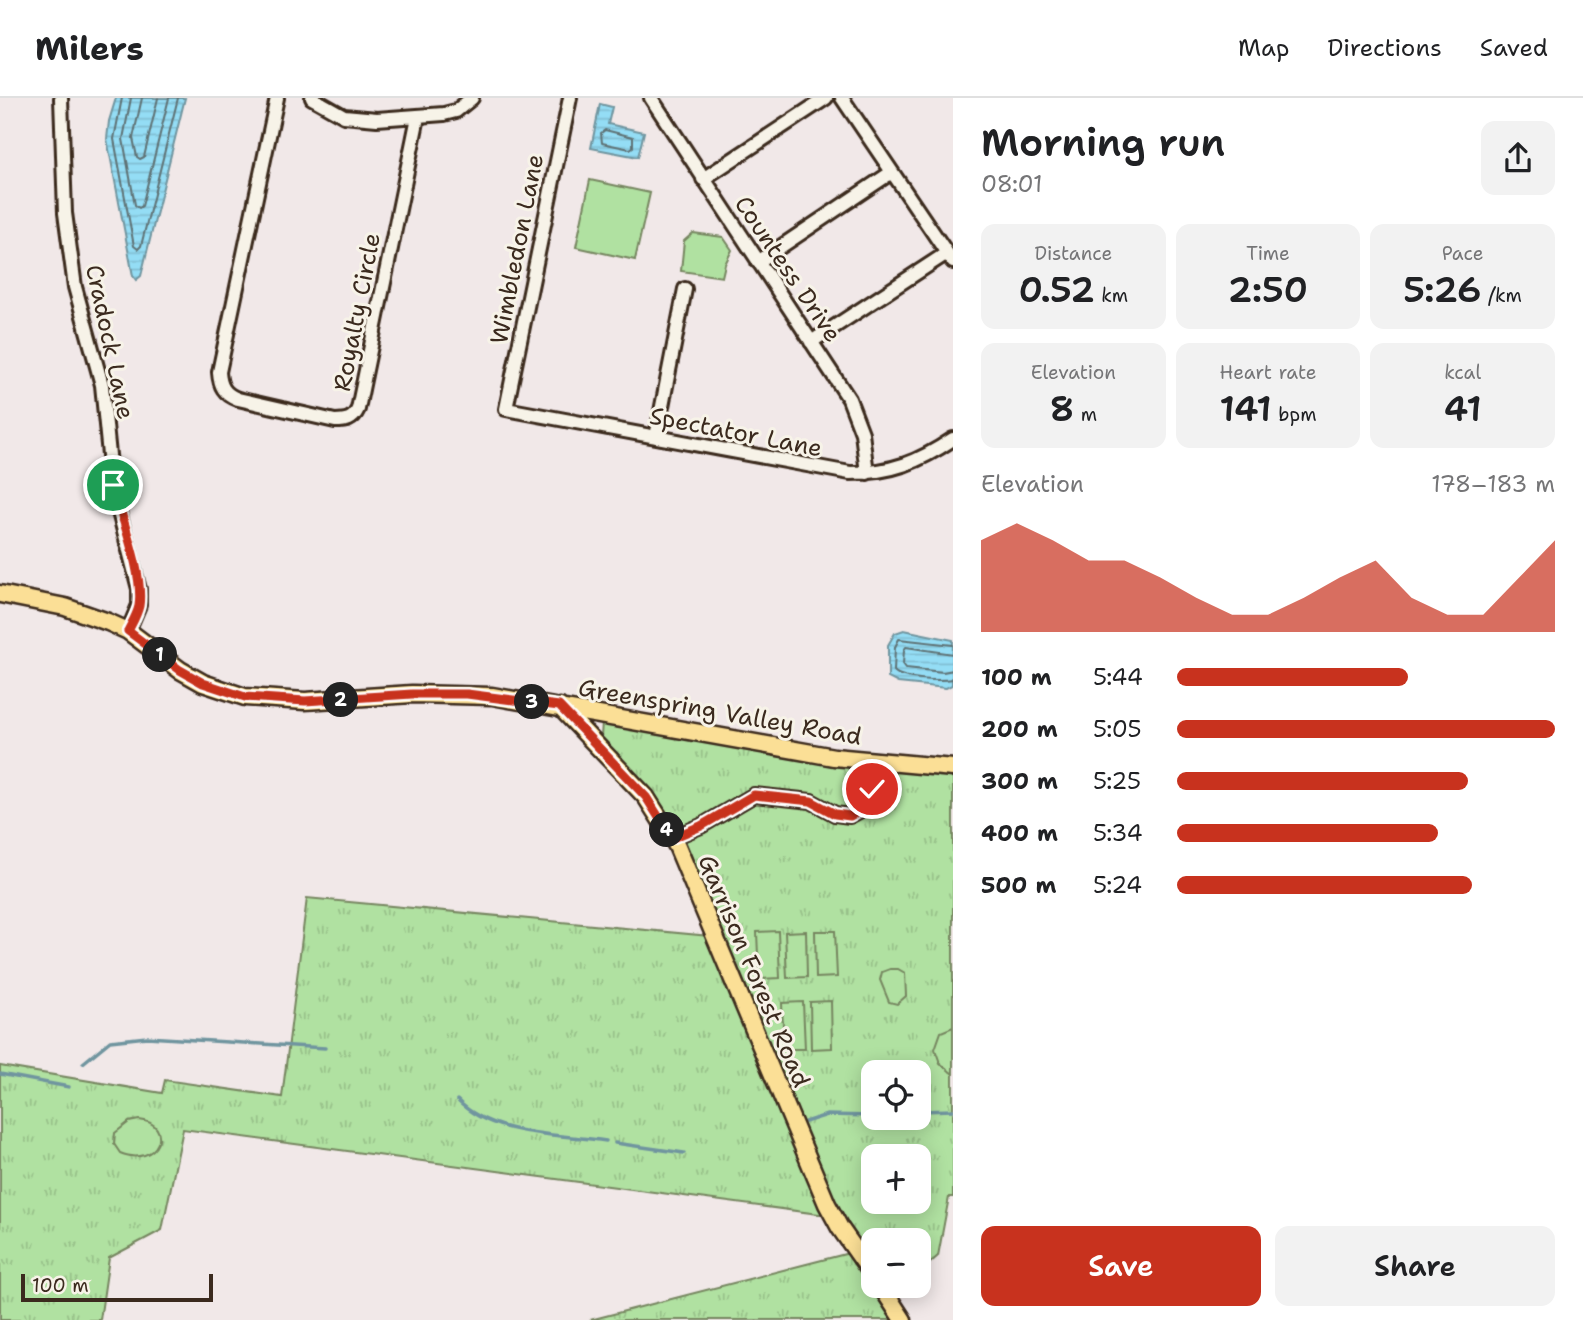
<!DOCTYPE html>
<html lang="en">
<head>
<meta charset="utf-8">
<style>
  :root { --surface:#fff; --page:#f2f2f2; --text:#202124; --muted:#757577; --line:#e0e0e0; --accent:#c8321e }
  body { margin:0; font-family:"Shantell Sans",sans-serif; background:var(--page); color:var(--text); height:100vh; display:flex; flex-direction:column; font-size:26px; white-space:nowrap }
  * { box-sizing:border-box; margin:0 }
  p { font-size:23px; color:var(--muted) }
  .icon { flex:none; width:38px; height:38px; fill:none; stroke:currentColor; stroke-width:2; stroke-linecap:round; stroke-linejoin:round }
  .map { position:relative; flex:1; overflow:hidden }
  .drawer { display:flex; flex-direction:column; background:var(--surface); width:630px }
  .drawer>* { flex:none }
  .buttons { position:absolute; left:861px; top:962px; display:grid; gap:14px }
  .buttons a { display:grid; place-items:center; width:70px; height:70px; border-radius:14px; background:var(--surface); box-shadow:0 4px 18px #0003; font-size:35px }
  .scale { position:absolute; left:21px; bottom:18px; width:192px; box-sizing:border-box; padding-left:7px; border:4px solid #3b2a1e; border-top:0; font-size:19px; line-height:24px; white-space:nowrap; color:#3b2a1e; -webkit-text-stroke:5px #f7f3e8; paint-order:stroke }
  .pin { position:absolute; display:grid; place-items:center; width:60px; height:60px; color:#fff; margin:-30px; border:4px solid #fff; border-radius:50%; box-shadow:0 2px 7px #0007 }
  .km { position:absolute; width:35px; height:35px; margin:-18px; border-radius:50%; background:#222; color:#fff; font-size:19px; line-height:35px; text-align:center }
  .round { display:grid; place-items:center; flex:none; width:74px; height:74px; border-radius:14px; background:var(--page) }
  .summary { display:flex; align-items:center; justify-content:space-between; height:119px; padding:0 28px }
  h1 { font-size:38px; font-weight:600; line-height:52px }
  .figures { display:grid; grid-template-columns:repeat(3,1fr); gap:10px; height:119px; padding:7px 28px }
  .figures div { display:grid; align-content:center; border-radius:14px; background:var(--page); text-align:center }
  .figures b { font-size:35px; font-weight:600 }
  .figures small { font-size:19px; font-weight:400 }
  .figures p { font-size:19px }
  .chart { height:196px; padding:14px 28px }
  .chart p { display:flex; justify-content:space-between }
  .chart svg { width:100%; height:126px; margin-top:7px; fill:var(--accent); opacity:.7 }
  .cta { display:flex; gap:14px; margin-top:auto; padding:14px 28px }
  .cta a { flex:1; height:80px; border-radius:14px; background:var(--accent); color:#fff; font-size:28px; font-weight:600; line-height:80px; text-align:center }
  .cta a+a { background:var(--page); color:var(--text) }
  ul { padding:0 28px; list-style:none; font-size:23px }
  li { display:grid; grid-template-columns:112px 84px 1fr; align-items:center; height:52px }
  li i { height:18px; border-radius:9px; background:var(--accent) }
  header { display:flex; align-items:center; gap:42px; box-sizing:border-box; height:98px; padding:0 35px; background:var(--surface); border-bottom:2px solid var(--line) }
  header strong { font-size:33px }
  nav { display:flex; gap:38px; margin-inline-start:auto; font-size:24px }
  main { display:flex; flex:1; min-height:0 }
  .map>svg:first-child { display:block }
  .grass { fill:url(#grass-tufts); stroke:#768660; stroke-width:2; fill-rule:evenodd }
  .green { fill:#b0e1a1; stroke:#768660; stroke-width:2 }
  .water { fill:url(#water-rules); stroke:#70959f; stroke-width:2 }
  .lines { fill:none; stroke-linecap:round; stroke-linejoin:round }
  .shore { stroke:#5f7274; stroke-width:2 }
  .stream { stroke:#70959f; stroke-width:3.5 }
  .minor-casing { stroke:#3b2a1e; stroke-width:18 }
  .major-casing { stroke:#3b2a1e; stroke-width:21 }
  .minor { stroke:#f7f3e8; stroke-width:12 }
  .major { stroke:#fbdf96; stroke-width:16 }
  .route-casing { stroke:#fff; stroke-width:14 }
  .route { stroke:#c8321e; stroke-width:9 }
  .labels { text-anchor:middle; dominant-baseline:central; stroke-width:6; stroke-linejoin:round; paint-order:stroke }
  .street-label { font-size:24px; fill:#3b2a1e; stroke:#f7f3e8 }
</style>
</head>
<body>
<header>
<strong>Milers</strong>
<nav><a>Map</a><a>Directions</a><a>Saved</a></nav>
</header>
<main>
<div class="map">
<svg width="953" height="1222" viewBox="0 0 953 1222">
  <defs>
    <pattern id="grass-tufts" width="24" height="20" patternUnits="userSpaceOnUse" patternTransform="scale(1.75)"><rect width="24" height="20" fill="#b0e1a1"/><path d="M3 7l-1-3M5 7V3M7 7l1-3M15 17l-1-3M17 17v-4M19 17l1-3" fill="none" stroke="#98c18a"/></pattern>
    <pattern id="water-rules" width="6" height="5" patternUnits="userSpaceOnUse" patternTransform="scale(1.75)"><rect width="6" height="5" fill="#94ddf5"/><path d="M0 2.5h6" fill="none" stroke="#80bed2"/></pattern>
  </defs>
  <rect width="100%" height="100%" fill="#f1e8e8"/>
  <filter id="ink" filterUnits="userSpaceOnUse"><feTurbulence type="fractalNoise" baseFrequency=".0143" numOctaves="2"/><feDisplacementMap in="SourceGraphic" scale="14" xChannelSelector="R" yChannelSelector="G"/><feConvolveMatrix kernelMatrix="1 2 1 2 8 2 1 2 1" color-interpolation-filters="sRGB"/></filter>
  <g filter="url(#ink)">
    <!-- grass -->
    <path class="grass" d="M602,624L832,666L953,678V1099H949L938,1158L930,1165L919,1166V1143H873V1166H858L896,1222H590L849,1155L826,1117L183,1031L162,1132L109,1160L100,1222H0V968L162,995L165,982L282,999L307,800L721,839L702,792L601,639ZM873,975H919V1020H873ZM873,1059H919V1104H873Z"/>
    <!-- green -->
    <path class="green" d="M590,82L650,95L635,162L576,149Z
      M693,135L723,139L732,152L725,166L722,179L681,173L684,143Z
      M778,833L780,880L759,881L757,834Z
      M806,833L807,879L787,880L785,834Z
      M815,833H835L837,879L816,880Z
      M890,871H898L905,875L906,898L897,906L889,904L880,882L882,874Z
      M831,903L832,950L811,951L810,904Z
      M803,904L805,951H784L782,905Z
      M953,929V976L940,965L935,951L941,934Z
      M139,1022C175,1025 159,1071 120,1055L114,1046L115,1035L129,1024Z"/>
    <!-- water -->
    <path class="water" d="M116,0H185L141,178L136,182L133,178L107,41L109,23Z
      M600,6L612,9L608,26L644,34L638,59L591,50Z
      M904,532L953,542L952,587L946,590L898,585L888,580V547L895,535Z"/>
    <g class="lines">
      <!-- shore -->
      <path class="shore" d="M122,0L114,41L134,148L138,151L141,148L178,0
        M131,0L123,41L135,107L139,110L142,108L169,0
        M142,0L133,40L137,59L140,61L144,59L158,0
        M605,32L633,39V49L630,51L602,45L601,35Z
        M953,547L899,541L895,549L894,573C902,582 940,583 953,581
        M953,556L906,549L904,552L903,566L906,570L943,574L953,572"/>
      <!-- stream -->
      <path class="stream" d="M83,965L110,943L147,939L325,950
        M0,976L69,989
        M457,1002C494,1040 557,1035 606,1043
        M921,1013L953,1012
        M805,1024L827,1017L873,1018
        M615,1045L684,1055"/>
      <!-- minor casing -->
      <g class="minor-casing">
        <path id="minor" d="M61,0L65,115L75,189L102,287L112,387L139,491V507L128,533
          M277,0L219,274C220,288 224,296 238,301L335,323C346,323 353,322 358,311L418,19
          M312,0L344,18L377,21L444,16L456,13L472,0
          M570,0L506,311L850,375C891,375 919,364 953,341
          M651,0L849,301L862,335L867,375
          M842,0L953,164
          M703,81L826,0
          M758,164L892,74
          M811,244L947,155
          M656,339L685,191
          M672,740L701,728L754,697L811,703L835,716L850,718L859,713L872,691L877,665"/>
      </g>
      <!-- major casing -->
      <g class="major-casing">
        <path id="major" d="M0,496L65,509L108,524L128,533L180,572L203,585L245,599L305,603L412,596L492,598L834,659L953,670
          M560,609L646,699L677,748L827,1106L840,1130L873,1177
          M881,1188L903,1222"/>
      </g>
      <!-- minor -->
      <use href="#minor" class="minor"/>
      <!-- major -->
      <use href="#major" class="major"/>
    </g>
  </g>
  <g class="lines" filter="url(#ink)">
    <!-- route casing -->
    <g class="route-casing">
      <path id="route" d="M113,387C121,419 144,476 139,508C137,517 132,525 128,533L180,572L203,585L245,599L305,603L412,596H467L559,608L646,699L672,740L701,728L754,697L811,703L835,716L850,718L859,713L872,691"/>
    </g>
    <!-- route -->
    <use href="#route" class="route"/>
  </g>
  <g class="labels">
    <!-- street labels -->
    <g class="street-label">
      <text transform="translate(517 151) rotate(-79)">Wimbledon Lane</text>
      <text transform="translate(788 171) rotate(56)">Countess Drive</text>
      <text transform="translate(357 214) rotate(-79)">Royalty Circle</text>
      <text transform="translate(110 244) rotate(78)">Cradock Lane</text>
      <text transform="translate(736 334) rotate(11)">Spectator Lane</text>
      <text transform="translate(720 614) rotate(10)">Greenspring Valley Road</text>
      <text transform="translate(754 873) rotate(67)">Garrison Forest Road</text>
    </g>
  </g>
</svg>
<div class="buttons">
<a><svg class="icon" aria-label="locate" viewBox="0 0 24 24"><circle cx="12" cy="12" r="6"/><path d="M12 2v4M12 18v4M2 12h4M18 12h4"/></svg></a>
<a>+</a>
<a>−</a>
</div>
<div class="scale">100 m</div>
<div class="pin" style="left:113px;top:387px;background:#1e9e55"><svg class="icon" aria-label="arrive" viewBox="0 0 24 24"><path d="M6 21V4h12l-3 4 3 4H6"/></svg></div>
<div class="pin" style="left:872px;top:691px;background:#d93025"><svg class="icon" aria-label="check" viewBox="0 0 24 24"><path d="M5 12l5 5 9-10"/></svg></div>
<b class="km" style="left:160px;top:557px">1</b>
<b class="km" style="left:341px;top:602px">2</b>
<b class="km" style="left:532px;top:604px">3</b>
<b class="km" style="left:667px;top:732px">4</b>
</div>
<section class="drawer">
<div class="summary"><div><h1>Morning run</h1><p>08:01</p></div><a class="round"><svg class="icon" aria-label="share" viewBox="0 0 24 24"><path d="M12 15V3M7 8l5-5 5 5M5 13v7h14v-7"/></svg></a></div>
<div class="figures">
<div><p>Distance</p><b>0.52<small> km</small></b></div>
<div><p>Time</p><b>2:50</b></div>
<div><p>Pace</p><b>5:26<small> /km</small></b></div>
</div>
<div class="figures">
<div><p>Elevation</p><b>8<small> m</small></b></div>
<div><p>Heart rate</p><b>141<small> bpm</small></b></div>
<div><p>kcal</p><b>41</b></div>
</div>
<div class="chart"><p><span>Elevation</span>178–183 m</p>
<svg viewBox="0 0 160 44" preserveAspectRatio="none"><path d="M0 44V12L10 6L20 12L30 19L40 19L50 25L60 32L70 38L80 38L90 32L100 25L110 19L120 32L130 38L140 38L150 25L160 12V44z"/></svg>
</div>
<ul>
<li><b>100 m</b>5:44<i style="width:61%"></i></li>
<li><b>200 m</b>5:05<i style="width:100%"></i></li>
<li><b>300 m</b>5:25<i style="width:77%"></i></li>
<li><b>400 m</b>5:34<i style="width:69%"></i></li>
<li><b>500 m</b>5:24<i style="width:78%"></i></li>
</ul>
<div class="cta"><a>Save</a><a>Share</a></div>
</section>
</main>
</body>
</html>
